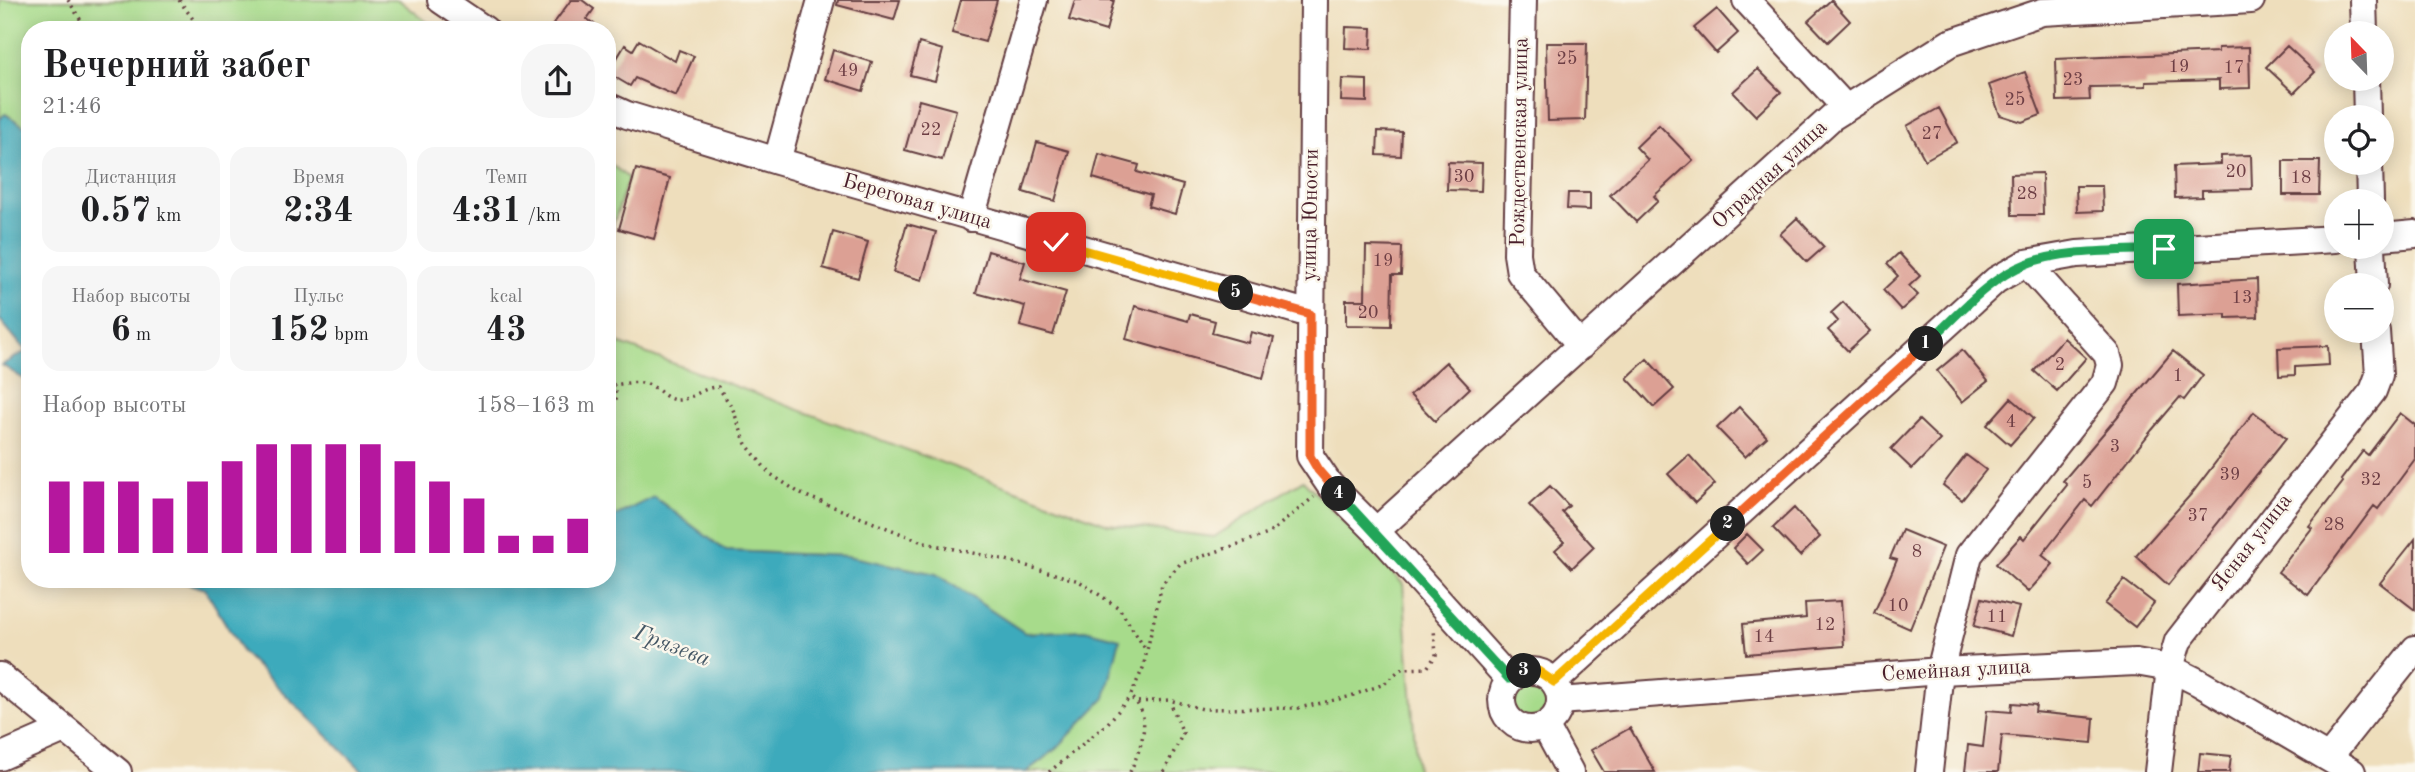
<!DOCTYPE html>
<html lang="ru">
<head>
<meta charset="utf-8">
<style>
  :root { --surface:#fff; --page:#f6f6f6; --text:#202124; --muted:#757577; --accent:#b5179e }
  body { margin:0; font-family:"Old Standard TT",serif; background:var(--page); color:var(--text); height:100vh; display:flex; flex-direction:column; font-size:26px; white-space:nowrap }
  * { box-sizing:border-box; margin:0 }
  p { font-size:23px; color:var(--muted) }
  .icon { flex:none; width:38px; height:38px; fill:none; stroke:currentColor; stroke-width:2; stroke-linecap:round; stroke-linejoin:round }
  .map { position:relative; flex:1; overflow:hidden }
  .details { position:absolute; left:21px; top:21px; width:595px; height:567px; display:flex; flex-direction:column; background:var(--surface); border-radius:28px; box-shadow:0 4px 18px #0003 }
  .details>* { flex:none }
  .needle { width:46px; rotate:337deg }
  .fabs { position:absolute; left:2324px; top:21px; display:grid; gap:14px }
  .fabs a { display:grid; place-items:center; width:70px; height:70px; border-radius:50%; background:var(--surface); box-shadow:0 4px 18px #0003; font-size:35px }
  .pin { position:absolute; display:grid; place-items:center; width:60px; height:60px; color:#fff; margin:-30px; border-radius:14px; box-shadow:0 4px 10px #0006 }
  .km { position:absolute; width:35px; height:35px; margin:-18px; border-radius:50%; background:#222; color:#fff; font-size:19px; line-height:35px; text-align:center }
  .round { display:grid; place-items:center; flex:none; width:74px; height:74px; border-radius:28px; background:var(--page) }
  .headline { display:flex; align-items:center; justify-content:space-between; height:119px; padding:0 21px }
  h1 { font-size:38px; font-weight:800; line-height:52px }
  .stats { display:grid; grid-template-columns:repeat(3,1fr); gap:10px; height:119px; padding:7px 21px }
  .stats div { display:grid; align-content:center; border-radius:18px; background:var(--page); text-align:center }
  .stats b { font-size:35px; font-weight:800 }
  .stats small { font-size:19px; font-weight:400 }
  .stats p { font-size:19px }
  .chart { height:196px; padding:14px 21px }
  .chart p { display:flex; justify-content:space-between }
  .chart svg { width:100%; height:126px; margin-top:7px; stroke:var(--accent); stroke-width:6 }
  .map>svg:first-child { display:block }
  .green { fill:#a7db8b; stroke:#787d5b; stroke-width:2 }
  .water { fill:#3daabc; stroke:#446474; stroke-width:2 }
  .building { fill:#dca094 }
  .lines { fill:none; stroke-linecap:round; stroke-linejoin:round }
  .minor-casing { stroke:#633c41; stroke-width:30 }
  .path { stroke:#633c41; stroke-width:3.5; stroke-dasharray:2 5; stroke-linecap:butt }
  .minor { stroke:#fff; stroke-width:26 }
  .split-1-casing { stroke:#fff; stroke-width:14 }
  .split-2-casing { stroke:#fff; stroke-width:14 }
  .split-3-casing { stroke:#fff; stroke-width:14 }
  .split-4-casing { stroke:#fff; stroke-width:14 }
  .split-5-casing { stroke:#fff; stroke-width:14 }
  .split-6-casing { stroke:#fff; stroke-width:14 }
  .split-1 { stroke:#22a559; stroke-width:9 }
  .split-2 { stroke:#f0652b; stroke-width:9 }
  .split-3 { stroke:#f5b400; stroke-width:9 }
  .split-4 { stroke:#22a559; stroke-width:9 }
  .split-5 { stroke:#f0652b; stroke-width:9 }
  .split-6 { stroke:#f5b400; stroke-width:9 }
  .labels { text-anchor:middle; dominant-baseline:central; stroke-width:5; stroke-linejoin:round; paint-order:stroke }
  .number-label { font-size:18px; fill:#6e3f45 }
  .street-label { font-size:21px; fill:#4a1f2b; stroke:#fbf7ec }
  .water-label { font-size:23px; font-style:italic; fill:#455765; stroke:#fbf7ec }
</style>
</head>
<body>
<div class="map">
<svg width="2415" height="772" viewBox="0 0 2415 772">
  <rect width="100%" height="100%" fill="#fbf7ec"/>
  <filter id="ink" filterUnits="userSpaceOnUse"><feTurbulence type="fractalNoise" baseFrequency=".0143" numOctaves="2"/><feDisplacementMap in="SourceGraphic" scale="14" xChannelSelector="R" yChannelSelector="G"/><feConvolveMatrix kernelMatrix="1 2 1 2 8 2 1 2 1" color-interpolation-filters="sRGB"/></filter>
  <filter id="wash" filterUnits="userSpaceOnUse"><feTurbulence type="fractalNoise" baseFrequency=".00686" numOctaves="4" result="noise"/><feDisplacementMap in="SourceGraphic" scale="28" xChannelSelector="R" yChannelSelector="G"/><feGaussianBlur stdDeviation="1.57" result="paint"/><feColorMatrix in="noise" values="0 0 0 0 0 0 0 0 0 0 0 0 0 0 0 0 0 1.4 0 .05"/><feComposite in="paint" operator="in"/></filter>
  <g filter="url(#wash)">
    <rect width="100%" height="100%" fill="#eedebc"/>
    <!-- green -->
    <path class="green" d="M0,0H399L437,30H30V130L6,114L0,119Z
      M607,161L628,178L607,245Z
      M607,339L1108,524L1214,537L1303,480L1403,584L1417,772H1026L1056,749L1085,630L1025,633L936,574L847,556L726,551L654,497L607,520Z
      M1511 699a19 19 0 1 1 38 0a19 19 0 1 1-38 0Z"/>
    <!-- water -->
    <path class="water" d="M5,114L30,130V383L2,365L26,351L0,320V119Z
      M654,497L726,551L847,556L936,574L1025,633L1085,630L1120,639L1105,698L1056,749L1026,772H364L243,653L205,589L173,579H607V520Z"/>
    <g id="blocks">
      <!-- building -->
      <path class="building" d="M571,0H582L594,9L587,19L603,30H549Z
        M838,0H900L894,20L837,5Z
        M961,0H997L985,42L952,33Z
        M1075,0H1114L1106,31L1069,20Z
        M1831,0L1850,21L1828,42L1808,21Z
        M1717,9L1738,33L1716,53L1694,28Z
        M1346,27L1372,28L1371,49L1345,48Z
        M639,40L675,61L679,50L694,56L676,96L635,78L630,86L608,73L625,45L633,50Z
        M919,43L943,50L935,81L910,75Z
        M1546,43H1587L1585,120L1548,121Z
        M2287,46L2315,72L2294,93L2266,67Z
        M2249,47L2250,88L2219,89V80L2146,82V86L2089,87L2090,100L2057,101L2056,59L2218,52V48Z
        M833,50L872,62L863,91L825,79Z
        M1758,69L1781,92L1756,116L1733,92Z
        M2025,72L2041,115L2022,122L2000,115L1989,85Z
        M1342,79L1367,80V102L1341,101Z
        M919,100L956,110L942,160L905,150Z
        M1939,108L1957,142L1925,160L1907,126Z
        M1659,125L1693,160L1654,196L1658,201L1636,222L1610,195L1648,160L1636,147Z
        M1378,131L1402,132L1401,156L1377,155Z
        M1037,142L1069,151L1055,201L1023,192Z
        M1099,154L1139,165L1137,172L1183,185L1175,214L1148,206L1151,195L1093,178Z
        M2251,155L2252,189L2202,190V197L2175,198L2174,166L2221,164V156Z
        M2283,161H2320L2319,195H2283Z
        M1448,162L1482,163L1481,191L1447,190Z
        M636,169L670,178L654,239L619,229Z
        M2042,173L2043,215H2012L2011,174Z
        M2076,186H2102L2103,211L2077,212Z
        M1568,193H1590V210L1567,209Z
        M1797,218L1824,247L1807,262L1780,234Z
        M907,224L936,232L922,280L893,272Z
        M833,232L868,242L858,278L823,268Z
        M1366,246L1402,247L1401,275H1392L1391,326L1346,325V300H1365Z
        M988,251L1025,262L1020,279L1066,292L1053,335L1020,326L1025,306L976,293Z
        M1899,253L1920,276L1909,286L1918,295L1901,310L1883,290L1898,276L1887,264Z
        M2257,279L2258,317L2226,318V314L2178,316L2177,284Z
        M1843,302L1870,331L1848,351L1828,330L1838,321L1831,313Z
        M1135,306L1188,321L1190,314L1215,321L1212,333L1248,343L1251,332L1274,338L1263,378L1126,339Z
        M2064,338L2086,358L2057,391L2034,371Z
        M2328,346L2329,365L2295,367V375L2279,376L2278,348Z
        M1962,350L1988,381L1962,402L1937,371Z
        M2173,351L2203,375L2184,400L2180,397L2152,430L2092,506L2085,500L2042,555L2053,564L2028,592L1996,564L2021,536L2024,539L2067,485L2063,481Z
        M1647,359L1674,389L1654,407L1627,378Z
        M1446,362L1470,388L1435,421L1410,395Z
        M2011,398L2034,418L2010,445L1987,425Z
        M1739,407L1767,437L1745,457L1717,428Z
        M2254,412L2286,438L2168,585L2136,556L2193,492Z
        M2400,413L2415,425V459L2378,509L2374,506L2308,595L2278,572L2312,528L2309,526L2343,482L2341,480L2363,451L2368,455Z
        M1919,420L1940,440L1912,469L1891,449Z
        M1689,455L1715,484L1695,503L1668,474Z
        M1966,455L1986,470L1962,500L1943,485Z
        M1550,486L1569,506L1562,512L1594,547L1572,568L1555,550L1564,542L1529,505Z
        M1794,508L1820,537L1800,556L1773,528Z
        M1902,530L1943,547L1910,629L1874,613L1897,560L1890,558Z
        M1747,534L1763,550L1748,564L1733,548Z
        M2415,539V610L2380,583Z
        M2124,580L2154,603L2135,627L2105,604Z
        M1982,598L2019,607L2011,636L1974,626Z
        M1841,601L1844,646L1746,654L1743,624L1806,618L1805,603Z
        M2012,703L2036,705L2035,712L2094,718L2092,743L2002,735L1998,772H1965L1968,745L1983,747L1987,710L2011,712Z
        M1630,728L1655,772H1604L1591,750Z
        M2200,753L2231,756L2229,772H2198Z"/>
    </g>
  </g>
  <g filter="url(#ink)">
    <use href="#blocks" fill-opacity="0" stroke="#633c41" stroke-width="2"/>
    <g class="lines">
      <!-- minor casing -->
      <g class="minor-casing">
        <path id="minor" d="M441,0L485,30
          M1314,0L1310,456L1329,484L1376,531L1509,679
          M1523,0L1517,254L1520,273L1581,346
          M1746,0L1846,108
          M2363,0L2364,33
          M2366,79L2367,117
          M607,106L627,115L777,161L1310,314
          M777,161L821,0
          M2369,163L2370,201
          M971,218L1034,0
          M2382,237L2415,234
          M2372,247L2374,285
          M1376,531L1832,117L1950,43L2042,12L2251,0
          M1502 700a29 29 0 1 1 58 0a29 29 0 1 1-58 0Z
          M0,676L118,772
          M1554,682L1996,280L2026,263L2077,254L2336,239
          M1560,701L1940,671L2136,662L2170,668L2198,682L2352,772
          M1545,726L1570,772
          M0,757L64,729
          M2329,757L2415,649
          M1929,772L1940,671L1969,555L2105,383L2110,365L2107,354L2026,263
          M2158,772L2170,668L2178,641L2373,391L2379,375L2376,331"/>
      </g>
      <!-- path -->
      <path class="path" d="M68,0L87,30
        M179,0L201,30
        M607,380L614,385C627,383 640,380 652,386C661,391 666,399 676,400C690,401 702,387 718,387L732,407L746,444L769,473L801,494L925,543L1006,560L1079,581L1119,608L1146,650
        M607,426L617,396L614,385
        M1138,702L1169,700L1203,709L1299,708L1348,697L1384,684L1401,669L1427,668L1436,655L1434,629
        M1049,772L1107,724L1130,697
        M1130,772C1140,750 1155,715 1130,697L1143,668L1162,584L1180,564L1268,534L1314,497
        M1164,772L1183,733L1170,702"/>
      <!-- minor -->
      <use href="#minor" class="minor"/>
    </g>
  </g>
  <g class="lines" filter="url(#ink)">
    <!-- split-1 casing -->
    <g class="split-1-casing">
      <path id="split-1" d="M1926,344C1956,317 1987,279 2026,264C2064,249 2122,251 2164,249"/>
    </g>
    <!-- split-2 casing -->
    <g class="split-2-casing">
      <path id="split-2" d="M1728,524L1926,344"/>
    </g>
    <!-- split-3 casing -->
    <g class="split-3-casing">
      <path id="split-3" d="M1524,671H1538L1554,682L1728,524"/>
    </g>
    <!-- split-4 casing -->
    <g class="split-4-casing">
      <path id="split-4" d="M1339,494L1509,679L1524,671"/>
    </g>
    <!-- split-5 casing -->
    <g class="split-5-casing">
      <path id="split-5" d="M1236,293L1310,314V456L1318,470L1339,494"/>
    </g>
    <!-- split-6 casing -->
    <g class="split-6-casing">
      <path id="split-6" d="M1056,242L1236,293"/>
    </g>
    <!-- split-1 -->
    <use href="#split-1" class="split-1"/>
    <!-- split-2 -->
    <use href="#split-2" class="split-2"/>
    <!-- split-3 -->
    <use href="#split-3" class="split-3"/>
    <!-- split-4 -->
    <use href="#split-4" class="split-4"/>
    <!-- split-5 -->
    <use href="#split-5" class="split-5"/>
    <!-- split-6 -->
    <use href="#split-6" class="split-6"/>
  </g>
  <g class="labels">
    <!-- number labels -->
    <g class="number-label">
      <text x="1567" y="59">25</text>
      <text x="2179" y="67">19</text>
      <text x="2234" y="68">17</text>
      <text x="848" y="71">49</text>
      <text x="2073" y="80">23</text>
      <text x="2015" y="100">25</text>
      <text x="931" y="130">22</text>
      <text x="1932" y="134">27</text>
      <text x="2236" y="172">20</text>
      <text x="1464" y="177">30</text>
      <text x="2301" y="178">18</text>
      <text x="2027" y="194">28</text>
      <text x="1383" y="261">19</text>
      <text x="2242" y="298">13</text>
      <text x="1368" y="313">20</text>
      <text x="2060" y="365">2</text>
      <text x="2178" y="376">1</text>
      <text x="2011" y="422">4</text>
      <text x="2115" y="447">3</text>
      <text x="2230" y="475">39</text>
      <text x="2371" y="480">32</text>
      <text x="2087" y="483">5</text>
      <text x="2198" y="516">37</text>
      <text x="2334" y="525">28</text>
      <text x="1917" y="552">8</text>
      <text x="1898" y="606">10</text>
      <text x="1997" y="617">11</text>
      <text x="1825" y="625">12</text>
      <text x="1764" y="637">14</text>
    </g>
    <!-- street labels -->
    <g class="street-label">
      <text transform="translate(1520 142) rotate(-89)">Рождественская улица</text>
      <text transform="translate(1770 175) rotate(-43)">Отрадная улица</text>
      <text transform="translate(917 202) rotate(16)">Береговая улица</text>
      <text transform="translate(1311 215) rotate(-89)">улица Юности</text>
      <text transform="translate(2252 543) rotate(-52)">Ясная улица</text>
      <text transform="translate(1956 671) rotate(-3)">Семейная улица</text>
    </g>
    <!-- water labels -->
    <g class="water-label">
      <text transform="translate(672 646) rotate(21)">Грязева</text>
    </g>
  </g>
</svg>
<div class="fabs">
<a><svg class="needle" viewBox="-14 -14 28 28"><path d="M0-13l5 13h-10z" fill="#e53935"/><path d="M0 13l5-13h-10z" fill="#757577"/></svg></a>
<a><svg class="icon" aria-label="locate" viewBox="0 0 24 24"><circle cx="12" cy="12" r="6"/><path d="M12 2v4M12 18v4M2 12h4M18 12h4"/></svg></a>
<a>+</a>
<a>−</a>
</div>
<div class="pin" style="left:2164px;top:249px;background:#1e9e55"><svg class="icon" aria-label="arrive" viewBox="0 0 24 24"><path d="M6 21V4h12l-3 4 3 4H6"/></svg></div>
<div class="pin" style="left:1056px;top:242px;background:#d93025"><svg class="icon" aria-label="check" viewBox="0 0 24 24"><path d="M5 12l5 5 9-10"/></svg></div>
<b class="km" style="left:1926px;top:344px">1</b>
<b class="km" style="left:1728px;top:524px">2</b>
<b class="km" style="left:1524px;top:671px">3</b>
<b class="km" style="left:1339px;top:494px">4</b>
<b class="km" style="left:1236px;top:293px">5</b>
<section class="details">
<div class="headline"><div><h1>Вечерний забег</h1><p>21:46</p></div><a class="round"><svg class="icon" aria-label="share" viewBox="0 0 24 24"><path d="M12 15V3M7 8l5-5 5 5M5 13v7h14v-7"/></svg></a></div>
<div class="stats">
<div><p>Дистанция</p><b>0.57<small> km</small></b></div>
<div><p>Время</p><b>2:34</b></div>
<div><p>Темп</p><b>4:31<small> /km</small></b></div>
</div>
<div class="stats">
<div><p>Набор высоты</p><b>6<small> m</small></b></div>
<div><p>Пульс</p><b>152<small> bpm</small></b></div>
<div><p>kcal</p><b>43</b></div>
</div>
<div class="chart"><p><span>Набор высоты</span>158–163 m</p>
<svg viewBox="0 0 160 44" preserveAspectRatio="none"><path d="M5 44V19M15 44V19M25 44V19M35 44V25M45 44V19M55 44V12M65 44V6M75 44V6M85 44V6M95 44V6M105 44V12M115 44V19M125 44V25M135 44V38M145 44V38M155 44V32"/></svg>
</div>
</section>
</div>
</body>
</html>
